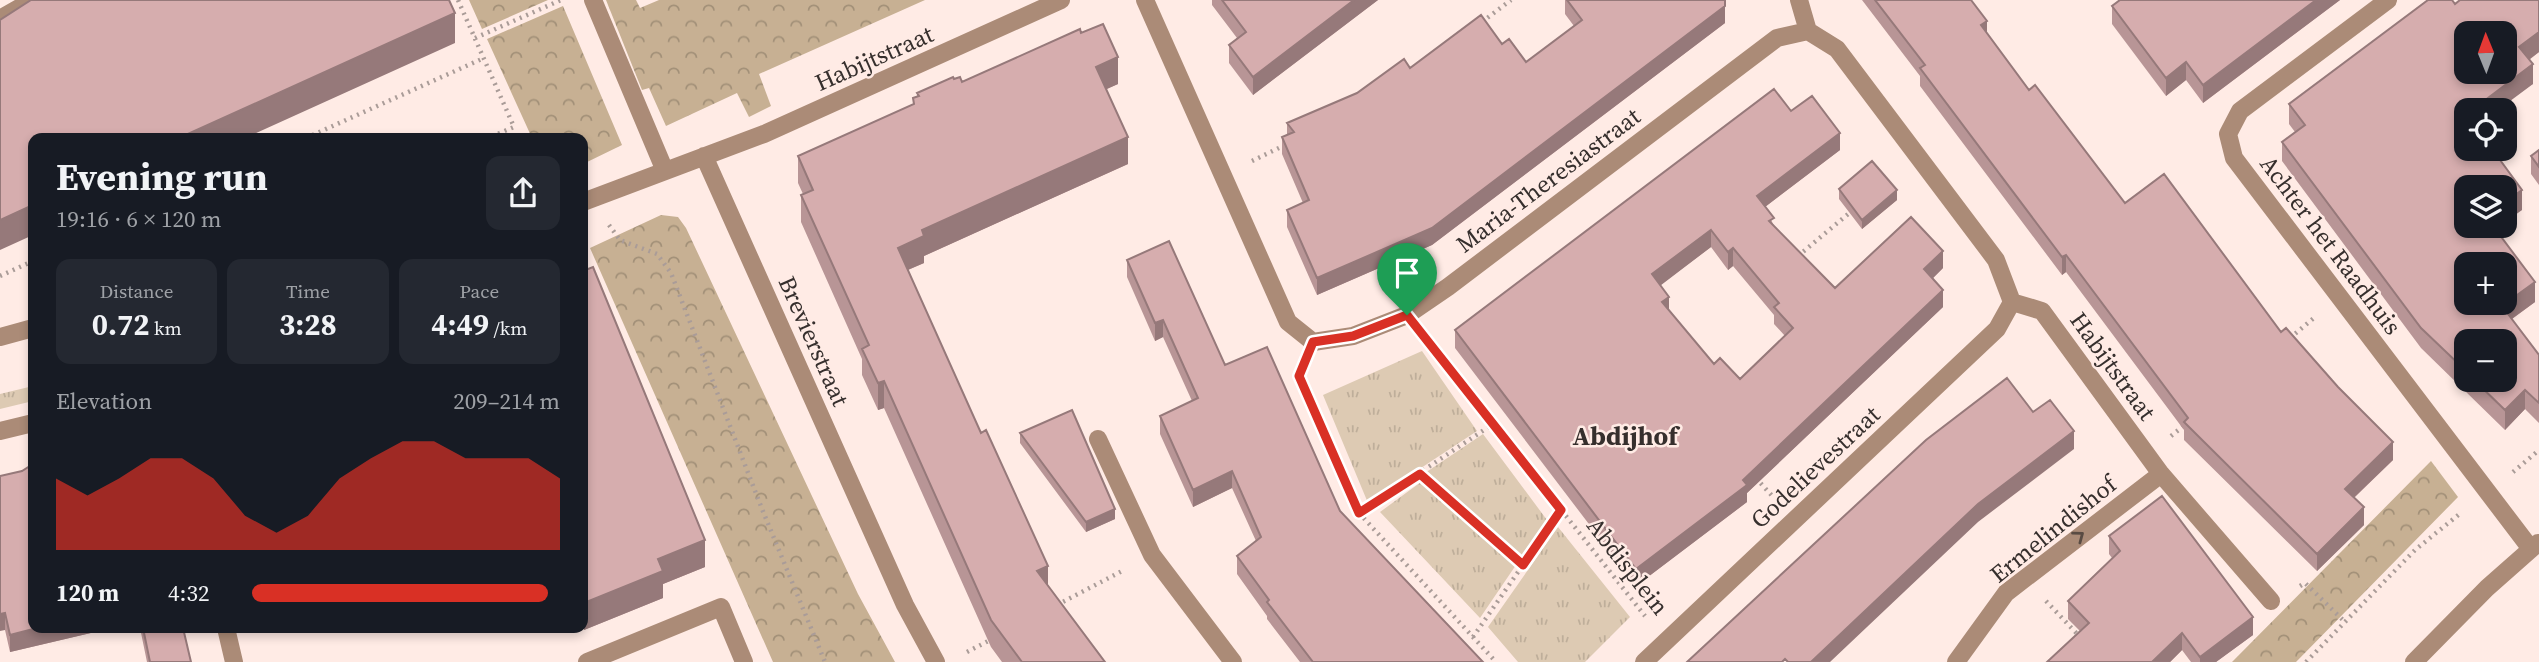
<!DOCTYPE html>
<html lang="en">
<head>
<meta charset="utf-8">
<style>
  :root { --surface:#171b24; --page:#242831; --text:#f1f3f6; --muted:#9ea1a6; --accent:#d93025 }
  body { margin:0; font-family:"Source Serif 4",serif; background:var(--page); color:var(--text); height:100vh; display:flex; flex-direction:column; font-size:26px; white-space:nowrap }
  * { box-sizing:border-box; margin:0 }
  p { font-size:23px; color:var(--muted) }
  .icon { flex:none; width:38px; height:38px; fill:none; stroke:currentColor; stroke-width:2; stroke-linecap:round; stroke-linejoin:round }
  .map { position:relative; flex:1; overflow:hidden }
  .drawer { position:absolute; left:28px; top:133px; width:560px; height:500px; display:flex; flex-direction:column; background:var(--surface); border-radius:14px; box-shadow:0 4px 10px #0003 }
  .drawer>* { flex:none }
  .needle { width:46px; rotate:359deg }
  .tools { position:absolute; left:2454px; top:21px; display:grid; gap:14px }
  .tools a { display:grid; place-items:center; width:63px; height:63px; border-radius:14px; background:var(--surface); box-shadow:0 4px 10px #0003; font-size:35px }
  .pin { position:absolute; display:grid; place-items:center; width:60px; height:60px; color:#fff; margin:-72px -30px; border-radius:50% 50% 50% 0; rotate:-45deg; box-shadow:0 0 7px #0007 }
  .pin .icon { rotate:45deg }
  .round { display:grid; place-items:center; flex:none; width:74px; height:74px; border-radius:14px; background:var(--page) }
  .head { display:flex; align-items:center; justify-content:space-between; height:119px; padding:0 28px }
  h1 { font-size:38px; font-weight:700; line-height:52px }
  .metrics { display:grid; grid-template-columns:repeat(3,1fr); gap:10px; height:119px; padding:7px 28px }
  .metrics div { display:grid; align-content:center; border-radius:14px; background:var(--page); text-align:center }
  .metrics b { font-size:30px; font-weight:700 }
  .metrics small { font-size:19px; font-weight:400 }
  .metrics p { font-size:19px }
  .chart { height:196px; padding:14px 28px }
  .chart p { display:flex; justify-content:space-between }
  .chart svg { width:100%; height:126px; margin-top:7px; fill:var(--accent); opacity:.7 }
  ul { padding:0 28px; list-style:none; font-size:23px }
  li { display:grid; grid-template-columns:112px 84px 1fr; align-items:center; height:52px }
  li i { height:18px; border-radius:9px; background:var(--accent) }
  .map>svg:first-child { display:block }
  .grass { fill:url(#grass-tufts) }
  .forest { fill:url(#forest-crowns) }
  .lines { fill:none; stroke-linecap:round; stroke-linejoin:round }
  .path { stroke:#aa9c98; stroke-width:4.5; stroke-dasharray:2 5; stroke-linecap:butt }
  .minor { stroke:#ab8b77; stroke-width:18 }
  .wall { fill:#b89596; fill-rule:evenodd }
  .shaded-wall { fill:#96797a }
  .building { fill:#d6adae; stroke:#96797a; stroke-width:2; fill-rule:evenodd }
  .oneway { stroke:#594b43 }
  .route-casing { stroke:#fff; stroke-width:14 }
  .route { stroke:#d93025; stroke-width:9 }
  .labels { text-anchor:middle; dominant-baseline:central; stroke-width:5; stroke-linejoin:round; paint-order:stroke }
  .street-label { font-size:24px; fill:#362f2d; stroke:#ffebe5 }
  .neighbourhood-label { font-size:26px; font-weight:bold; fill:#362f2d; stroke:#ffebe5 }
</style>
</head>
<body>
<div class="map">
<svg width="2539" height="662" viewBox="0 0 2539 662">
  <defs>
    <pattern id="grass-tufts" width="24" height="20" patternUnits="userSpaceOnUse" patternTransform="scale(1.75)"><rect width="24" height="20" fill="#ddcab3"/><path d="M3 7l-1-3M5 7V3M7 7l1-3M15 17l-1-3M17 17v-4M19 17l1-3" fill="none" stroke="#beae9a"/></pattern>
    <pattern id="forest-crowns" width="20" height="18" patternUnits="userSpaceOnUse" patternTransform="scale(1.75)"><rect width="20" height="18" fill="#c7b093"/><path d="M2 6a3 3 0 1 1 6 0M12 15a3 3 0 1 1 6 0" fill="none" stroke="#a29078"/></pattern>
  </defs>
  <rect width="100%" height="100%" fill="#ffebe5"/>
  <!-- grass -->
  <path class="grass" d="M1422,351L1477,431L1368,503L1323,395Z
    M33,386V401L0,409V394Z
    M1483,434L1547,520L1521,559L1425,473Z
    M1421,482L1516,565L1480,618L1380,512Z
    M1558,527L1630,617L1585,662H1518L1488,627Z"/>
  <!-- forest -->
  <path class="forest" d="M469,0H548L482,29Z
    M606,0H636L640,8L659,0H925L759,74L771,106L749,117L737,93L666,126L649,88L642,90Z
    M563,6L622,145L583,164V138H532L487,39Z
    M661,215L678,217L686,228L858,594L895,662H773L590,248Z
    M2431,461L2458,497L2296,662H2232Z"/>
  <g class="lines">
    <!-- path -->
    <path class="path" d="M458,0L514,127L488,138
      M1482,22L1511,0
      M475,38L561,0
      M306,138L484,58
      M1252,161L1285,145
      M609,225L620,240L657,254L671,273L762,509L825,662
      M1798,256L1853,210
      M0,276L33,261
      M2290,338L2315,317
      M1427,340L1645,616
      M1301,372L1299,376L1359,513L1496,662
      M2171,436L2186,424
      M2513,472L2539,450
      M1420,474L1523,565
      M1756,478L1774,498
      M1359,513L1493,424
      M2300,586L2305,583L2345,622
      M2046,601L2081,638
      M1057,605L1124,570
      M1473,637L1561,510
      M967,652L994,638
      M2306,662L2415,550L2462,512"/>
    <!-- minor -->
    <path class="minor" d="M593,0L665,171
      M1145,0L1288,322L1313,342L1353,336L1407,315L1448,287L1777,38L1808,31
      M1799,0L1808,31L1837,49L1996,260L2012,302L2042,311L2161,474L2271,601
      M2388,0L2240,111L2228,134L2234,158L2531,549
      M0,19L33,0
      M704,156L905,605L936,662
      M583,202L764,134L1061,0
      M0,337L33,328
      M0,431L33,423
      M1098,439L1152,555L1233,662
      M226,628L234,662
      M587,662L721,607L744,662
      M1644,662L1997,329L2012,302
      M1956,662L2006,593L2161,474
      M2414,662L2487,588L2538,543"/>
  </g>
  <!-- wall -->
  <path class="wall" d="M1212,0H1378L1253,95L1229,63V45L1237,38L1212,5Z
    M1565,0H1725V23L1432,245L1317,295L1287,227V210L1303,203L1282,154V137L1287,135V123L1357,93L1410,68L1502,44L1526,62L1574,26L1565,14Z
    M1862,0H1971L1987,34L2029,90L2125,203L2281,332L2393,460L2354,498L2364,525L2317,571L2184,440V430L2066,272L2062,275L1920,86V76Z
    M2340,0L2203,103L2186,80L2166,96L2112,24V6Z
    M2539,0V52L2529,60L2533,84L2466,110L2522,210L2466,226H2501L2496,230L2535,302L2512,319L2539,355V423L2525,409L2505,430L2421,348L2282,161V142L2295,132L2289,124V104L2455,4ZM2466,341L2504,380H2466Z
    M1081,33L1118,84L1106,89L1128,164L924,256V263L908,270L1048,586L1105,662H1002L991,647L884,408L878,410L862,375V359L801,222V195L803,194L798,183V156L913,105V98L917,97V93L954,79L962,82Z
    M1791,111L1840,150L1765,207L1774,226L1835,288L1943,268L1933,278L1943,307L1747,493V502L1636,586L1455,348V330ZM1711,247L1728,270L1733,266L1774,315V324L1785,336L1740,379L1714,364L1669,311L1660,285Z
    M2539,150V185L2531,174V156Z
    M1839,189L1897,200L1862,229L1839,199Z
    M1127,260L1225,365L1340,511L1483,662H1300L1267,619V616L1237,574V556L1256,541L1232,488L1193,507L1160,434V416L1192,401L1163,337L1155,341L1127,277Z
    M583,271L705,567L663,584V598L584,630Z
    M1020,433L1115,519L1086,532L1020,443Z
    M0,476L33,628H112L10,652L5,630Z
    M2109,536L2253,635L2216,662H2191L2182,650L2170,662H2047L2080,631L2068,619V601L2112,558L2109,554Z
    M140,628H183L191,662H147Z"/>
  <!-- shaded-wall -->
  <path class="shaded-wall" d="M1354,0H1378L1253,95V77Z
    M2316,0H2340L2203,103V85Z
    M1725,6V23L1432,245L1317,295V278Z
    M455,13V43L245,138H179Z
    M1987,21V38L1981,25Z
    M2539,32V52L2519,67V47Z
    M1118,57V84L1096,94V67Z
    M2186,62V80L2166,96V78Z
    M2533,64V84L2498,110H2472Z
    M1840,133V150L1757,213V196Z
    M1128,137V164L924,256V263L898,274V248L922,230Z
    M1897,190V200L1862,229V220Z
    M2522,190V210L2504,223V203Z
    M33,205V235L0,250V220Z
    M1711,230V247L1652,292V274Z
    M1733,248V266L1728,270V252Z
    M1943,251V268L1924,287V269Z
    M2066,255V272L2062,275V257Z
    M2535,282V302L2502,326V306Z
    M1943,290V307L1747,493V502L1636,586V569L1743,480Z
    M1669,297V315L1662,302Z
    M1163,320V337L1155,341V323Z
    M884,381V408L878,410V383Z
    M2525,390V409L2505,430V410Z
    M2074,431V449L1978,522L1830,662H1811L1978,504Z
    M2393,442V460L2345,506V489Z
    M1232,471V488L1193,507V490Z
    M2364,507V525L2317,571V554Z
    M1115,509V519L1086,532V522Z
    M705,540V567L663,584V598L584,630V603L658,559Z
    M1048,566V593L1037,571Z
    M5,613V630L0,631V614Z
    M2253,617V635L2216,662H2200V657Z
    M37,628H112L10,652V635Z
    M2182,633V650L2170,662H2152Z"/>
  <!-- building -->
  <path class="building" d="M31,0H449L455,13L179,138H33V205L0,220V20Z
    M1222,0H1354L1253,77L1229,45L1246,32Z
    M1567,0H1725V6L1432,228L1317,278L1287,210L1309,200L1282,137L1294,132L1287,123L1357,93L1404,59L1410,68L1481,15L1502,44L1509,39L1526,62L1582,20Z
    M1875,0H1971L1987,21L1981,25L2029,90L2035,85L2125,203L2164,174L2281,332L2286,328L2338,387L2393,442L2345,489L2364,507L2317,554L2184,422L2188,418L2066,255L2062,257L1920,68L1925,65Z
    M2120,0H2316L2203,85L2186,62L2166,78L2112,6Z
    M2428,0H2452L2455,4L2460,0H2539V32L2519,47L2533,64L2472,110H2466V149H2492L2522,190L2504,203V187H2466V226H2493L2535,282L2502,306L2539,355V403L2525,390L2505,410L2474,380H2504V341H2466V371L2421,328L2282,142L2305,125L2289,104ZM2466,33H2504V72H2466ZM2466,264H2504V303H2466Z
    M1103,24L1118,57L1096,67L1128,137L922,230L924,236L898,248L981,433L986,430L1048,566L1037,571L1105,662H1022L991,620L884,381L878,383L862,349L869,345L801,195L813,190L798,156L914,104L913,98L919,96L917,93L953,77L954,79L960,77L962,82L1080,29L1081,33Z
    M1774,89L1791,111L1812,96L1840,133L1757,196L1774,218L1769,221L1835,288L1911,217L1943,251L1924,269L1943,290L1743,480L1747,485L1636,569L1455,330ZM1711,230L1728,252L1733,248L1779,303L1774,307L1793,328L1740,379L1720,358L1714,364L1662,302L1669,297L1652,274Z
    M2539,150V167L2531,156Z
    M1872,161L1897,190L1862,220L1839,189Z
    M1169,241L1225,365L1267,347L1340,511L1483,662H1313L1267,602L1269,600L1237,556L1261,537L1232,471L1193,490L1160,416L1198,398L1163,320L1155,323L1127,260Z
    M593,267L705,540L658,559L663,571L584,603L583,271Z
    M2007,378L2033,412L2050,400L2074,431L1978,504L1811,662H1788L1785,659L1782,662H1687L1926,440Z
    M1072,410L1115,509L1086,522L1020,433Z
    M33,464V628H37L10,635L5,613L0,614V476L22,471Z
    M2162,496L2253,617L2200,657L2182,633L2152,662H2047L2089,623L2068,601L2120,551L2109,536Z
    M143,628H183L191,662H150Z"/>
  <!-- one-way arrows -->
  <defs><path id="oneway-chevron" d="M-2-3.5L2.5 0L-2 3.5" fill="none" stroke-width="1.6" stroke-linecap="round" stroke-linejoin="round" transform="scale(1.75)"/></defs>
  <use class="oneway" href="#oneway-chevron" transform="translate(2079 536) rotate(-37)"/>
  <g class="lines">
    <!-- route casing -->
    <g class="route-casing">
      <path id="route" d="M1407,315L1561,510L1523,565L1420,474L1359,513L1299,376L1313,342L1353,336Z"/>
    </g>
    <!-- route -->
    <use href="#route" class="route"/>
  </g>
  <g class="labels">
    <!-- street labels -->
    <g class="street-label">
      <text transform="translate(874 58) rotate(-24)">Habijtstraat</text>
      <text transform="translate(1548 180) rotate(-37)">Maria-Theresiastraat</text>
      <text transform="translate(2331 245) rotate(53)">Achter het Raadhuis</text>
      <text transform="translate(814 341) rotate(66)">Brevierstraat</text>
      <text transform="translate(2113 366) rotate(54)">Habijtstraat</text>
      <text transform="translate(1815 467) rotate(-43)">Godelievestraat</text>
      <text transform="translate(2053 529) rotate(-39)">Ermelindishof</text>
      <text transform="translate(1628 566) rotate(52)">Abdisplein</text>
    </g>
    <!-- neighbourhood labels -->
    <g class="neighbourhood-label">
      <text x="1625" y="436">Abdijhof</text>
    </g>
  </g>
</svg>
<div class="tools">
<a><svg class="needle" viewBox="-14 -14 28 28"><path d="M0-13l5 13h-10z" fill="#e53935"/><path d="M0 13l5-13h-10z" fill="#9ea1a6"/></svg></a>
<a><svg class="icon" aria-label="locate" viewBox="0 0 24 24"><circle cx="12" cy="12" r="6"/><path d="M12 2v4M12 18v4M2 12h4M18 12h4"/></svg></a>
<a><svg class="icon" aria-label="layers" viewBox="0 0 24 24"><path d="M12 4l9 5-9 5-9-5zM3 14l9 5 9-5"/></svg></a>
<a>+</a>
<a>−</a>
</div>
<div class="pin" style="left:1407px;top:315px;background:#1e9e55"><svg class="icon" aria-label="arrive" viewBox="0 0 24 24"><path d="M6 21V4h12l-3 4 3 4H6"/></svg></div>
<section class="drawer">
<div class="head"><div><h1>Evening run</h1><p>19:16 · 6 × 120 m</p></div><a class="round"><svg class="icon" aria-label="share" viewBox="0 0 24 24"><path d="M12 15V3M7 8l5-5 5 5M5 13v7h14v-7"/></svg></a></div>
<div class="metrics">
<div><p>Distance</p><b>0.72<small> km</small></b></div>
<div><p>Time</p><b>3:28</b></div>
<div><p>Pace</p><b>4:49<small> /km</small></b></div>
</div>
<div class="chart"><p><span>Elevation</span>209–214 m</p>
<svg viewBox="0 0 160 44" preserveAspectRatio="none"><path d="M0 44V19L10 25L20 19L30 12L40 12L50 19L60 32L70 38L80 32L90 19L100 12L110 6L120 6L130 12L140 12L150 12L160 19V44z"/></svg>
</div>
<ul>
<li><b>120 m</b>4:32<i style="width:96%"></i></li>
</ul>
</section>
</div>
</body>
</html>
